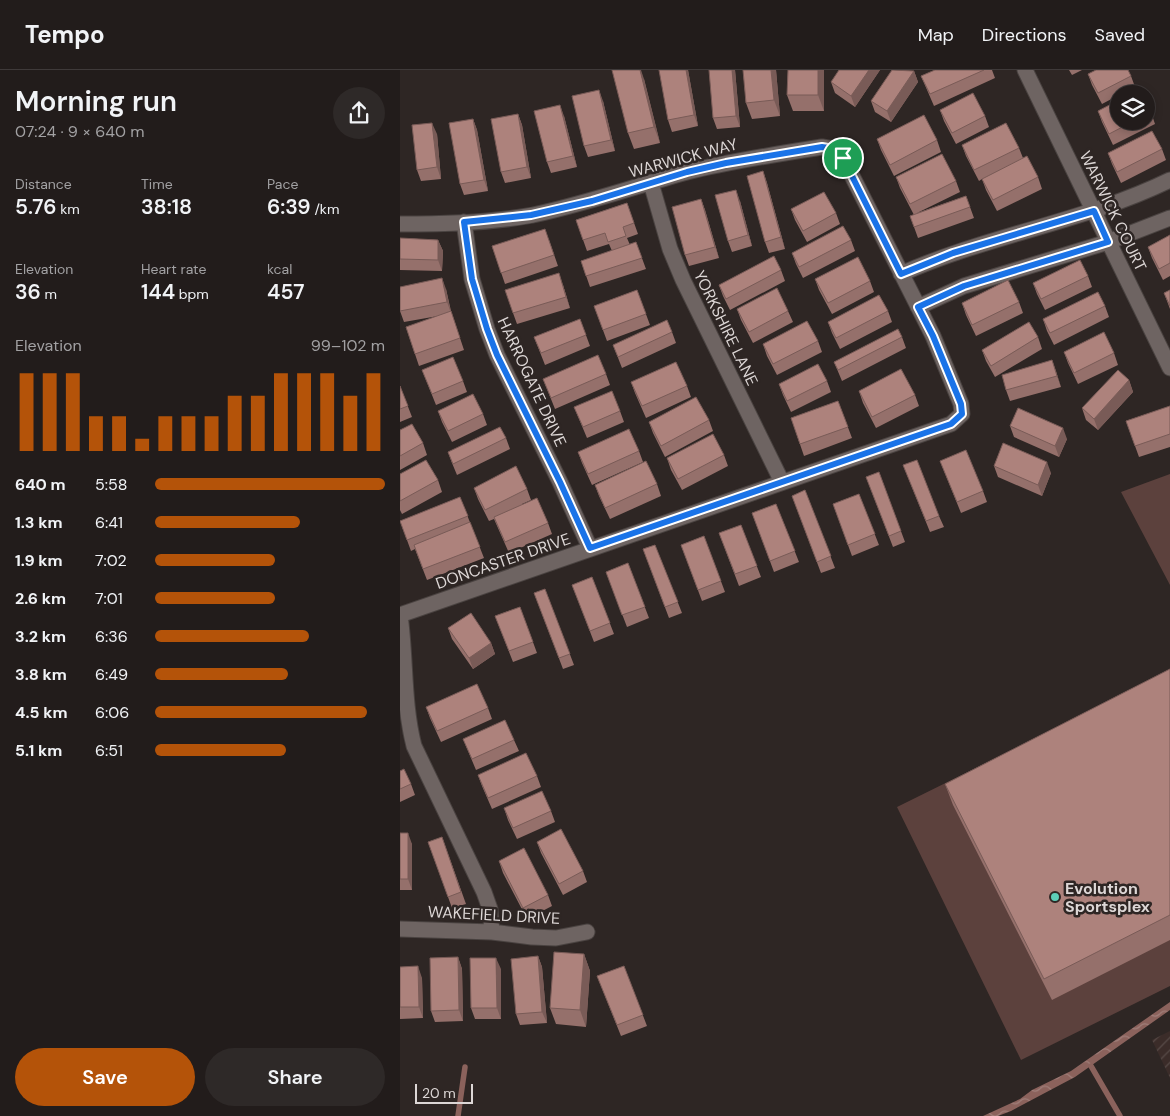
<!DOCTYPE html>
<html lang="en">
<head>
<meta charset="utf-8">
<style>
  :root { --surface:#221c1b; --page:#2e2928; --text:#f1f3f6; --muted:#a2a1a3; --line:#3f3a3a; --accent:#b45309 }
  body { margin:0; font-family:"DM Sans",sans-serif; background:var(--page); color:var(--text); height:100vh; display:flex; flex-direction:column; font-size:19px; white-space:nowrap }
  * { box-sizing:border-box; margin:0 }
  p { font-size:16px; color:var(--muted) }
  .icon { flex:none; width:28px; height:28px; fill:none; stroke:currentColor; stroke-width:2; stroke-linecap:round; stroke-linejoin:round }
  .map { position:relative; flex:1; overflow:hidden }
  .side { display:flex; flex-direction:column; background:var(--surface); width:400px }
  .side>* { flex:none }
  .fabs { position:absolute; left:710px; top:15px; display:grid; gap:10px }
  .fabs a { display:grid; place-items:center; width:45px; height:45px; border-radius:50%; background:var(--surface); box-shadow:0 2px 8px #0003,0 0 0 1px var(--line); font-size:25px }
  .scale { position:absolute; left:15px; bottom:12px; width:58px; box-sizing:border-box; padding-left:5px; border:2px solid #ddd7d6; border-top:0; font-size:14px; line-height:18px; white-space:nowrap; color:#ddd7d6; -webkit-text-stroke:4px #2e2624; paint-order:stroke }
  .pin { position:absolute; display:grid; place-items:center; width:42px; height:42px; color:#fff; margin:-21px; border:2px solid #fff; border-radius:50%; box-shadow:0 1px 5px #0007 }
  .round { display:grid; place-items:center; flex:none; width:52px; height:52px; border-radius:26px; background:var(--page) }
  .overview { display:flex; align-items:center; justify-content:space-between; height:85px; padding:0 15px }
  h1 { font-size:28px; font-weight:600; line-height:38px }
  .stats { display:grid; grid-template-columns:repeat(3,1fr); gap:8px; height:85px; padding:5px 15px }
  .stats div { display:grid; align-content:center }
  .stats b { font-size:21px; font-weight:600 }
  .stats small { font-size:14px; font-weight:400 }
  .stats p { font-size:14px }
  .chart { height:140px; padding:10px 15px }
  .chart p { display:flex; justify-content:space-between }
  .chart svg { width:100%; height:90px; margin-top:5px; stroke:var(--accent); stroke-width:6 }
  .primary-button { display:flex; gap:10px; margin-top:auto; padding:10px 15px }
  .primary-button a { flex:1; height:58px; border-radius:30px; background:var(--accent); color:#fff; font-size:20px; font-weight:600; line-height:58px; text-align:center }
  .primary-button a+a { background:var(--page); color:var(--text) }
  ul { padding:0 15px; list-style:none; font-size:16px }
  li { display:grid; grid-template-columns:80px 60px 1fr; align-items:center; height:38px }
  li i { height:12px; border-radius:6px; background:var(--accent) }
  header { display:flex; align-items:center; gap:30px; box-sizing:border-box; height:70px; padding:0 25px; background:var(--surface); border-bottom:1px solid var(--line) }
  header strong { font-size:24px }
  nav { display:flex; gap:28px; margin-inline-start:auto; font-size:18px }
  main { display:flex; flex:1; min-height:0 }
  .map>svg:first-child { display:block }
  .industrial { fill:url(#industrial-furrows) }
  .grass { fill:#5c413d }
  .water { fill:url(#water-waves) }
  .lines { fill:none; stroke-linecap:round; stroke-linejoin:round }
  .stream { stroke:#8b625c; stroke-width:5.5 }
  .street-casing { stroke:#4a4341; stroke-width:17 }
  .street { stroke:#6e6462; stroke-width:15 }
  .wall { fill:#95706b }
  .shaded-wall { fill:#795b57 }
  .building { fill:#ad827c; stroke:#795b57 }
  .route-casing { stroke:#fff; stroke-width:10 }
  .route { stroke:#1a73e8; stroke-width:6 }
  .poi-dot { fill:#5dceb8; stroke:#2e2624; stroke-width:2 }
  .labels { text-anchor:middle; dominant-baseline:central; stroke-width:5; stroke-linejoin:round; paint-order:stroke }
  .street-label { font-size:16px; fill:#ddd7d6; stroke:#2e2624 }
  .poi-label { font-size:16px; font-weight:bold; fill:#ddd7d6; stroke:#2e2624; text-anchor:start }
</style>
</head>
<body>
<header>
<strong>Tempo</strong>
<nav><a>Map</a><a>Directions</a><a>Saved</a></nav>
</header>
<main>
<section class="side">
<div class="overview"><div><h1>Morning run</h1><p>07:24 · 9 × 640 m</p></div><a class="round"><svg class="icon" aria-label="share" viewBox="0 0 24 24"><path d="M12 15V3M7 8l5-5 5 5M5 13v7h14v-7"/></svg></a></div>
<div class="stats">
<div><p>Distance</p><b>5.76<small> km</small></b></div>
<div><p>Time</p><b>38:18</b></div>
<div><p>Pace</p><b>6:39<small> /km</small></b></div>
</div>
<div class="stats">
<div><p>Elevation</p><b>36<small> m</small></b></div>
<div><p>Heart rate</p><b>144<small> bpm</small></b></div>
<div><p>kcal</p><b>457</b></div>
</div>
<div class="chart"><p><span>Elevation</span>99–102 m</p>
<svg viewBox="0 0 160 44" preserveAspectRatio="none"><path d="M5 44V6M15 44V6M25 44V6M35 44V27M45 44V27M55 44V38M65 44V27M75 44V27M85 44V27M95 44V17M105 44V17M115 44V6M125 44V6M135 44V6M145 44V17M155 44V6"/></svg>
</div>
<ul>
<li><b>640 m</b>5:58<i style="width:100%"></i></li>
<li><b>1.3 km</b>6:41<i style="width:63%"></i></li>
<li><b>1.9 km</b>7:02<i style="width:52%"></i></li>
<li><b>2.6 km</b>7:01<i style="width:52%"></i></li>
<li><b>3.2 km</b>6:36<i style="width:67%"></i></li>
<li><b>3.8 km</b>6:49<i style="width:58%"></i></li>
<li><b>4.5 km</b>6:06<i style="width:92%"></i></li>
<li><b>5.1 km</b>6:51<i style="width:57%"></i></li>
</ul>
<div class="primary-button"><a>Save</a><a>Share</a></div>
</section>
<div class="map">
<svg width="770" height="1046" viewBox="0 0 770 1046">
  <defs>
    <pattern id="industrial-furrows" width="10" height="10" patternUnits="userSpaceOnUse" patternTransform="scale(1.25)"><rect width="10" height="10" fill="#3b2c29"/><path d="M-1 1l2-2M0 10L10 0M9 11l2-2" fill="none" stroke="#574a47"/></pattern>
    <pattern id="water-waves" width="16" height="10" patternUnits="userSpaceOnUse" patternTransform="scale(1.25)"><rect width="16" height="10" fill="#8b625c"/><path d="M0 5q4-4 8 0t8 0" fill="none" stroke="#a07f7a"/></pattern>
  </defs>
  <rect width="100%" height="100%" fill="#2e2624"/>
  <!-- industrial -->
  <path class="industrial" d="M770,961V1008L752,970Z"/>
  <!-- grass -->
  <path class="grass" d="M770,404V515L721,422Z
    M770,602V916L621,990L497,737Z"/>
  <!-- water -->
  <path class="water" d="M770,932V940L675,1007L611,1041L598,1046H583L620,1029L632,1020L671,1001Z"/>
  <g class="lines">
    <!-- stream -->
    <path class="stream" d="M691,996L720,1046
      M58,1046L65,997"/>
    <!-- street casing -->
    <g class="street-casing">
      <path id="street" d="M625,0L770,298
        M251,113L270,179L283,210L382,412
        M64,152L72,209L87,259L97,285L160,412L190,478
        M0,154C44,154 89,153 133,145C185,134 236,116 287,102C331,91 377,84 422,77L434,79L443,88L533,266L561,334L562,344L551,354L0,545C6,589 3,633 14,676L84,822L90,839L92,862
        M501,204C588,165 684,152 770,110
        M518,237L564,216L708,172L770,148
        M0,859L92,862L132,867L156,868L187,862"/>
    </g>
    <!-- street -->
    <use href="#street" class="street"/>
  </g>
  <!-- wall -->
  <path class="wall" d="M288,0L298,56L272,62L268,50Z
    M335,0L340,57L317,59L313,48Z
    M343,0H376L380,46L352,49L346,33Z
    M388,0H424V41H393L387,25Z
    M480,0L455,37L435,23L431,12Z
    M535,0H592L595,8L534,36L521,6Z
    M669,0H682L672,5Z
    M514,1L518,12L491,52L475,42L471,31Z
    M688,4L731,6L735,17L722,24H719V25L702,34L692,15Z
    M244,9L260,73L234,79L228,63Z
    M203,31L215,81L188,87L184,76Z
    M746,32L751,42L755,54L713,75L702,52L698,41L719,51H746Z
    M540,40L585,46L589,57L556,74L544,51Z
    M118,44L122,55L131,108L105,113L101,102Z
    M164,46L177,97L151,103L147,92Z
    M73,49L77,60L88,121L64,125L60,114Z
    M37,64L41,109L21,111L17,100Z
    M477,69L537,70L541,82L494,106L481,80Z
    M562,75L619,78L623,88L638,107L642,119L597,141L586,120L582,109L579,111L566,86Z
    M762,79L766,90L721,113L712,94L708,83Z
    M363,101L367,113L385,179L369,183L365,172Z
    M496,107L556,111L560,122L517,143L566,126L574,148L518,168L510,146L514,145L500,118Z
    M301,129L305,140L319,188L289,196L285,185Z
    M340,131L352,176L332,182L328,171Z
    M227,133L238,164L227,168L230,175L236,172L246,199L190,217L181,191L212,181L209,174L187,181L176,150Z
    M391,139L436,143L440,154L407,172L395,150Z
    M770,165V206L763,210L752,188L748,177Z
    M0,168L38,170L43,181L42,201L0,200Z
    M149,170L158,196L105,214L92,176Z
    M451,170L455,181L403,208L396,194L392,183Z
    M381,200L385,211L330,240L323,226L319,215Z
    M688,206L692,217L645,240L637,224L633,213Z
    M415,209L470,211L474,222L432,244L419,220Z
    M163,215L170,238L117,254L113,243Z
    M46,219L51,241L64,280L19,296L6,257L38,246L4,252L0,241Z
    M237,220L250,255L207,271L194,236Z
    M770,220V239L764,223Z
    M619,232L623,243L576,266L566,245L562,233Z
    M705,236L709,247L654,275L647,261L643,249Z
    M337,239L388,241L393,252L353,273L341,250Z
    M488,241L492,252L440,279L432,263L428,252Z
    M180,249L190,276L145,295L134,267Z
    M272,262L276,273L222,298L213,275Z
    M502,267L506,278L442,311L434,292Z
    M638,267L642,279L595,307L586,291L582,280Z
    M418,271L422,282L377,305L367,286L363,274Z
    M664,282L714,283L718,295L678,314L668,293Z
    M652,290L661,317L610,331L606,320Z
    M22,300L63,311L67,322L36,335Z
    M206,304L210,315L155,339L143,309Z
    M729,310L733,322L698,360L686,350L682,338Z
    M427,311L431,322L391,342L383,325L379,314Z
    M231,312L287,316L291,327L246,348L235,323Z
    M0,316L12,347L0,352Z
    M459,321L515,325L519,336L476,358L463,333Z
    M438,331L452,368L404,386L391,348Z
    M770,336V377L739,387L726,351Z
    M174,337L220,341L224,352L187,368Z
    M38,341L83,344L87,355L52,372L42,352Z
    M309,350L313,361L265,387L253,363L249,352Z
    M610,356L667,369L659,387L614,367Z
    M0,360L23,373L27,385L0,400Z
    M106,368L110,379L57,405L52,393L48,382Z
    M239,381L243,392L192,415L182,393L178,382Z
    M324,385L328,396L282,420L271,400L267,388Z
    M540,391L583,421L587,432L561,443Z
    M503,395L539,446L544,457L530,462Z
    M594,396L651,403L642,426L598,407Z
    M479,402L505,472L493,477L466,407Z
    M0,404L38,410L42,422L2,444L0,440Z
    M257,414L261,426L210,449L199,426L195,415Z
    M74,418L127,419L131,430L122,434L148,453L152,464L109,483L94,449L89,451L78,429Z
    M405,420L435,498L421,503L392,426Z
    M459,424L479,475L452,486L433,434Z
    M60,427L84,488L27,510L15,479L11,481L0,451Z
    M376,434L399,492L374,502L352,443Z
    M341,455L361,507L339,516L319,463Z
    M304,466L325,522L302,531L281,475Z
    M255,475L282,543L269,548L243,479Z
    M228,493L249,548L227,557L206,502Z
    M192,507L214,564L194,572L172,515Z
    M145,519L174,595L163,599L134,523Z
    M120,537L137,583L113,592L95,546Z
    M48,558L91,573L95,584L73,599L52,569Z
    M770,599V870L652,930L553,735L545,714Z
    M26,637L88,638L92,649L41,672L30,648Z
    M63,669L114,670L119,681L76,700Z
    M0,701L11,714L15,725L0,732Z
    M78,705L137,706L141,717L92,739L82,716Z
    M104,738L151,741L155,752L117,769L108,750Z
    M0,763L12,774V820H0Z
    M42,767L66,834L52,838L28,772Z
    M137,772L183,801L187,812L163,825L141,783Z
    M99,791L148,825L152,836L127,849L103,803Z
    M184,884L190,901L186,957L156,954L150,938Z
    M138,886L142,897L147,953L120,955L116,944Z
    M58,887L62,899L63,951L35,952L31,941Z
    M224,896L247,956L221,966L197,906Z
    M0,897L22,908L23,948L0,949Z
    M101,899V949H75L71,938Z"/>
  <!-- shaded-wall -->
  <path class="shaded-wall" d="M240,0H241L244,9L260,73L254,57Z
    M286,0H288L298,56L294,45Z
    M332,0H335L340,57L336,46Z
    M371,0H376L380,46L374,30Z
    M418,0H424V41L418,25Z
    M469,0H480L455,37L451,26Z
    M514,1L518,12L491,52L487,41Z
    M199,20L203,31L215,81L211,70Z
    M160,35L164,46L177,97L173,86Z
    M118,44L122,55L131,108L127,97Z
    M73,49L77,60L88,121L84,110Z
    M32,53L37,64L41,109L37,97Z
    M363,101L367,113L385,179L381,167Z
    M336,120L340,131L352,176L348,165Z
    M301,129L305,140L319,188L315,177Z
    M38,170L43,181L42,201L38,190Z
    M159,203L163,215L170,238L166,227Z
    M42,208L46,219L51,243L47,232Z
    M652,290L656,301L661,317L657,306Z
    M729,310L733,322L698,360L694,349Z
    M663,358L667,369L659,387L655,376Z
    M647,392L651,403L642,426L638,415Z
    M91,573L95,584L73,599L69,588Z
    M8,763L12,774V820L8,809Z
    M184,884L190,901L186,957L180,940Z
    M138,886L142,897L147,953L142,942Z
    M58,887L62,899L63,951L59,940Z
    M96,888L101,899V949L97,938Z
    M18,896L22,908L23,948L19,937Z"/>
  <!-- building -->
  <path class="building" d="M212,0H240L254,57L228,63Z
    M259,0H286L294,45L268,50Z
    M309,0H332L336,46L313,48Z
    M343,0H371L374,30L346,33Z
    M388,0H418V25H387Z
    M439,0H469L451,26L431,12Z
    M492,0L514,1L487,41L471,31Z
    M535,0H584L530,24L521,6Z
    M696,0H728L731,6L698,23L688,4Z
    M740,19L742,24H731Z
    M199,20L211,70L184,76L172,26Z
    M573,23L585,46L552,63L540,40Z
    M719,30V51H734L709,64L698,41Z
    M746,32L751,42L746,45Z
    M160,35L173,86L147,92L134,41Z
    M118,44L127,97L101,102L91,49Z
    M524,45L537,70L490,95L477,69Z
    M73,49L84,110L60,114L49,53Z
    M32,53L37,97L17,100L12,55Z
    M606,53L619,78L574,100L562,75Z
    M752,61L762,79L717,102L708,83Z
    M542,84L556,111L510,134L496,107Z
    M627,86L638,107L593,130L582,109Z
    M363,101L381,167L365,172L347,106Z
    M336,120L348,165L328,171L315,125Z
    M424,122L436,143L403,161L391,139Z
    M566,126L570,137L514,157L510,146Z
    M301,129L315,177L285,185L272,137Z
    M227,133L234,153L223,157L226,166L208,172L205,163L183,170L176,150Z
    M443,156L451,170L399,197L392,183Z
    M145,159L154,185L101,203L92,176Z
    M770,165V193L759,199L748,177Z
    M0,168L38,170V190L0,189Z
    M236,172L242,188L186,206L181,191Z
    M374,186L381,200L326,229L319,215Z
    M458,187L470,211L428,233L415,209Z
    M680,190L688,206L641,229L633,213Z
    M159,203L166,227L113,243L105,220Z
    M42,208L47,232L0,241V217Z
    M608,210L619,232L572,255L562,233Z
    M377,218L388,241L349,262L337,239Z
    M237,220L246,244L203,260L194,236Z
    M770,220V236L764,223Z
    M698,222L705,236L650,263L643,249Z
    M479,225L488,241L436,268L428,252Z
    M51,241L60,268L15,284L6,257Z
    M180,249L186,265L141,283L134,267Z
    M267,250L272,262L218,287L213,275Z
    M407,251L418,271L373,294L363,274Z
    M629,252L638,267L591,296L582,280Z
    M498,259L502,267L438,300L434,292Z
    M704,262L714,283L674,303L664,282Z
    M198,285L206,304L151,328L143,309Z
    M53,287L63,311L32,324L22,300Z
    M652,290L657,306L606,320L602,305Z
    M276,292L287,316L242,336L231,312Z
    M418,294L427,311L387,331L379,314Z
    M501,299L515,325L472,347L459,321Z
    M718,300L729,310L694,349L682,338Z
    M0,316L8,336L0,339Z
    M212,321L220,341L183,357L174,337Z
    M73,324L83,344L48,361L38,341Z
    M296,327L309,350L261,376L249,352Z
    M438,331L448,357L400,374L391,348Z
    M770,336V364L735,376L726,351Z
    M618,338L663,358L655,376L610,356Z
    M12,354L23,373L0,386V360Z
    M100,357L106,368L53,394L48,382Z
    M229,359L239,381L188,404L178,382Z
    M313,364L324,385L278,409L267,388Z
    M603,373L647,392L638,415L594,396Z
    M566,380L583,421L557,432L540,391Z
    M26,390L38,410L0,431V404Z
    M517,390L539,446L526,451L503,395Z
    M246,391L257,414L205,438L195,415Z
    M116,396L127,419L85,440L74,418Z
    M479,402L501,461L489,466L466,407Z
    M405,420L431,486L417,492L392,426Z
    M459,424L475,464L448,475L433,434Z
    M60,427L68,446L7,470L0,451Z
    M137,428L148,453L105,472L94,447Z
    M376,434L395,481L370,491L352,443Z
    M70,452L80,477L23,499L14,475Z
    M341,455L357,496L335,504L319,463Z
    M304,466L321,511L298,520L281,475Z
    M255,475L278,532L265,537L243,479Z
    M228,493L245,537L222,545L206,502Z
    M192,507L210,553L190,561L172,515Z
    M145,519L170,584L159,588L134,523Z
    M120,537L133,572L109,581L95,546Z
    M71,543L91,573L69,588L48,558Z
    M770,599V845L644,909L545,714Z
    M77,614L88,638L37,661L26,637Z
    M105,650L114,670L72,689L63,669Z
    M126,683L137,706L88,728L78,705Z
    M4,699L11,714L0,719V701Z
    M142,721L151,741L113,758L104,738Z
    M161,759L183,801L159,814L137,772Z
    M0,763H8V809H0Z
    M42,767L61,822L48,827L28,772Z
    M124,778L148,825L123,838L99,791Z
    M154,882L184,884L180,940L150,938Z
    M138,886L142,942L116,944L111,889Z
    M58,887L59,940L31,941L30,888Z
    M70,888H96L97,938H71Z
    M18,896L19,937H0V897Z
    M224,896L243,945L217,955L197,906Z"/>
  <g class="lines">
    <!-- route casing -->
    <g class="route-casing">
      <path id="route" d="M422,77L434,79L443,88L501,204L553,183L694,141L708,172L564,216L518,237L533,266L561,334L562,344L551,354L190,478L160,412L97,285L87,259L72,209L64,152L131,145L192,131L287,102L326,93Z"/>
    </g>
    <!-- route -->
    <use href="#route" class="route"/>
  </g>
  <!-- markers -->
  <circle class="poi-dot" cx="655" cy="827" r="5"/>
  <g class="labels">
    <!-- street labels -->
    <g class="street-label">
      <text transform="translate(283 88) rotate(-15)">WARWICK WAY</text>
      <text transform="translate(713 141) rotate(64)">WARWICK COURT</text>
      <text transform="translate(326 258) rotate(64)">YORKSHIRE LANE</text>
      <text transform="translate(132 312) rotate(65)">HARROGATE DRIVE</text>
      <text transform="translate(103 491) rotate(-19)">DONCASTER DRIVE</text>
      <text transform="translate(94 845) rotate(3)">WAKEFIELD DRIVE</text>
    </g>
    <!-- poi labels -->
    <g class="poi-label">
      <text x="665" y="818">Evolution<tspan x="665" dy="18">Sportsplex</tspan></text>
    </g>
  </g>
</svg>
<div class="fabs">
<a><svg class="icon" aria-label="layers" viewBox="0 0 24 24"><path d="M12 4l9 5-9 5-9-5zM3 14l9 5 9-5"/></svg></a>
</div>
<div class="scale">20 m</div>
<div class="pin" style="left:443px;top:88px;background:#1e9e55"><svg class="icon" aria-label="arrive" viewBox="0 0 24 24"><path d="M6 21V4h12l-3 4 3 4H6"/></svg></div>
</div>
</main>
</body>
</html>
